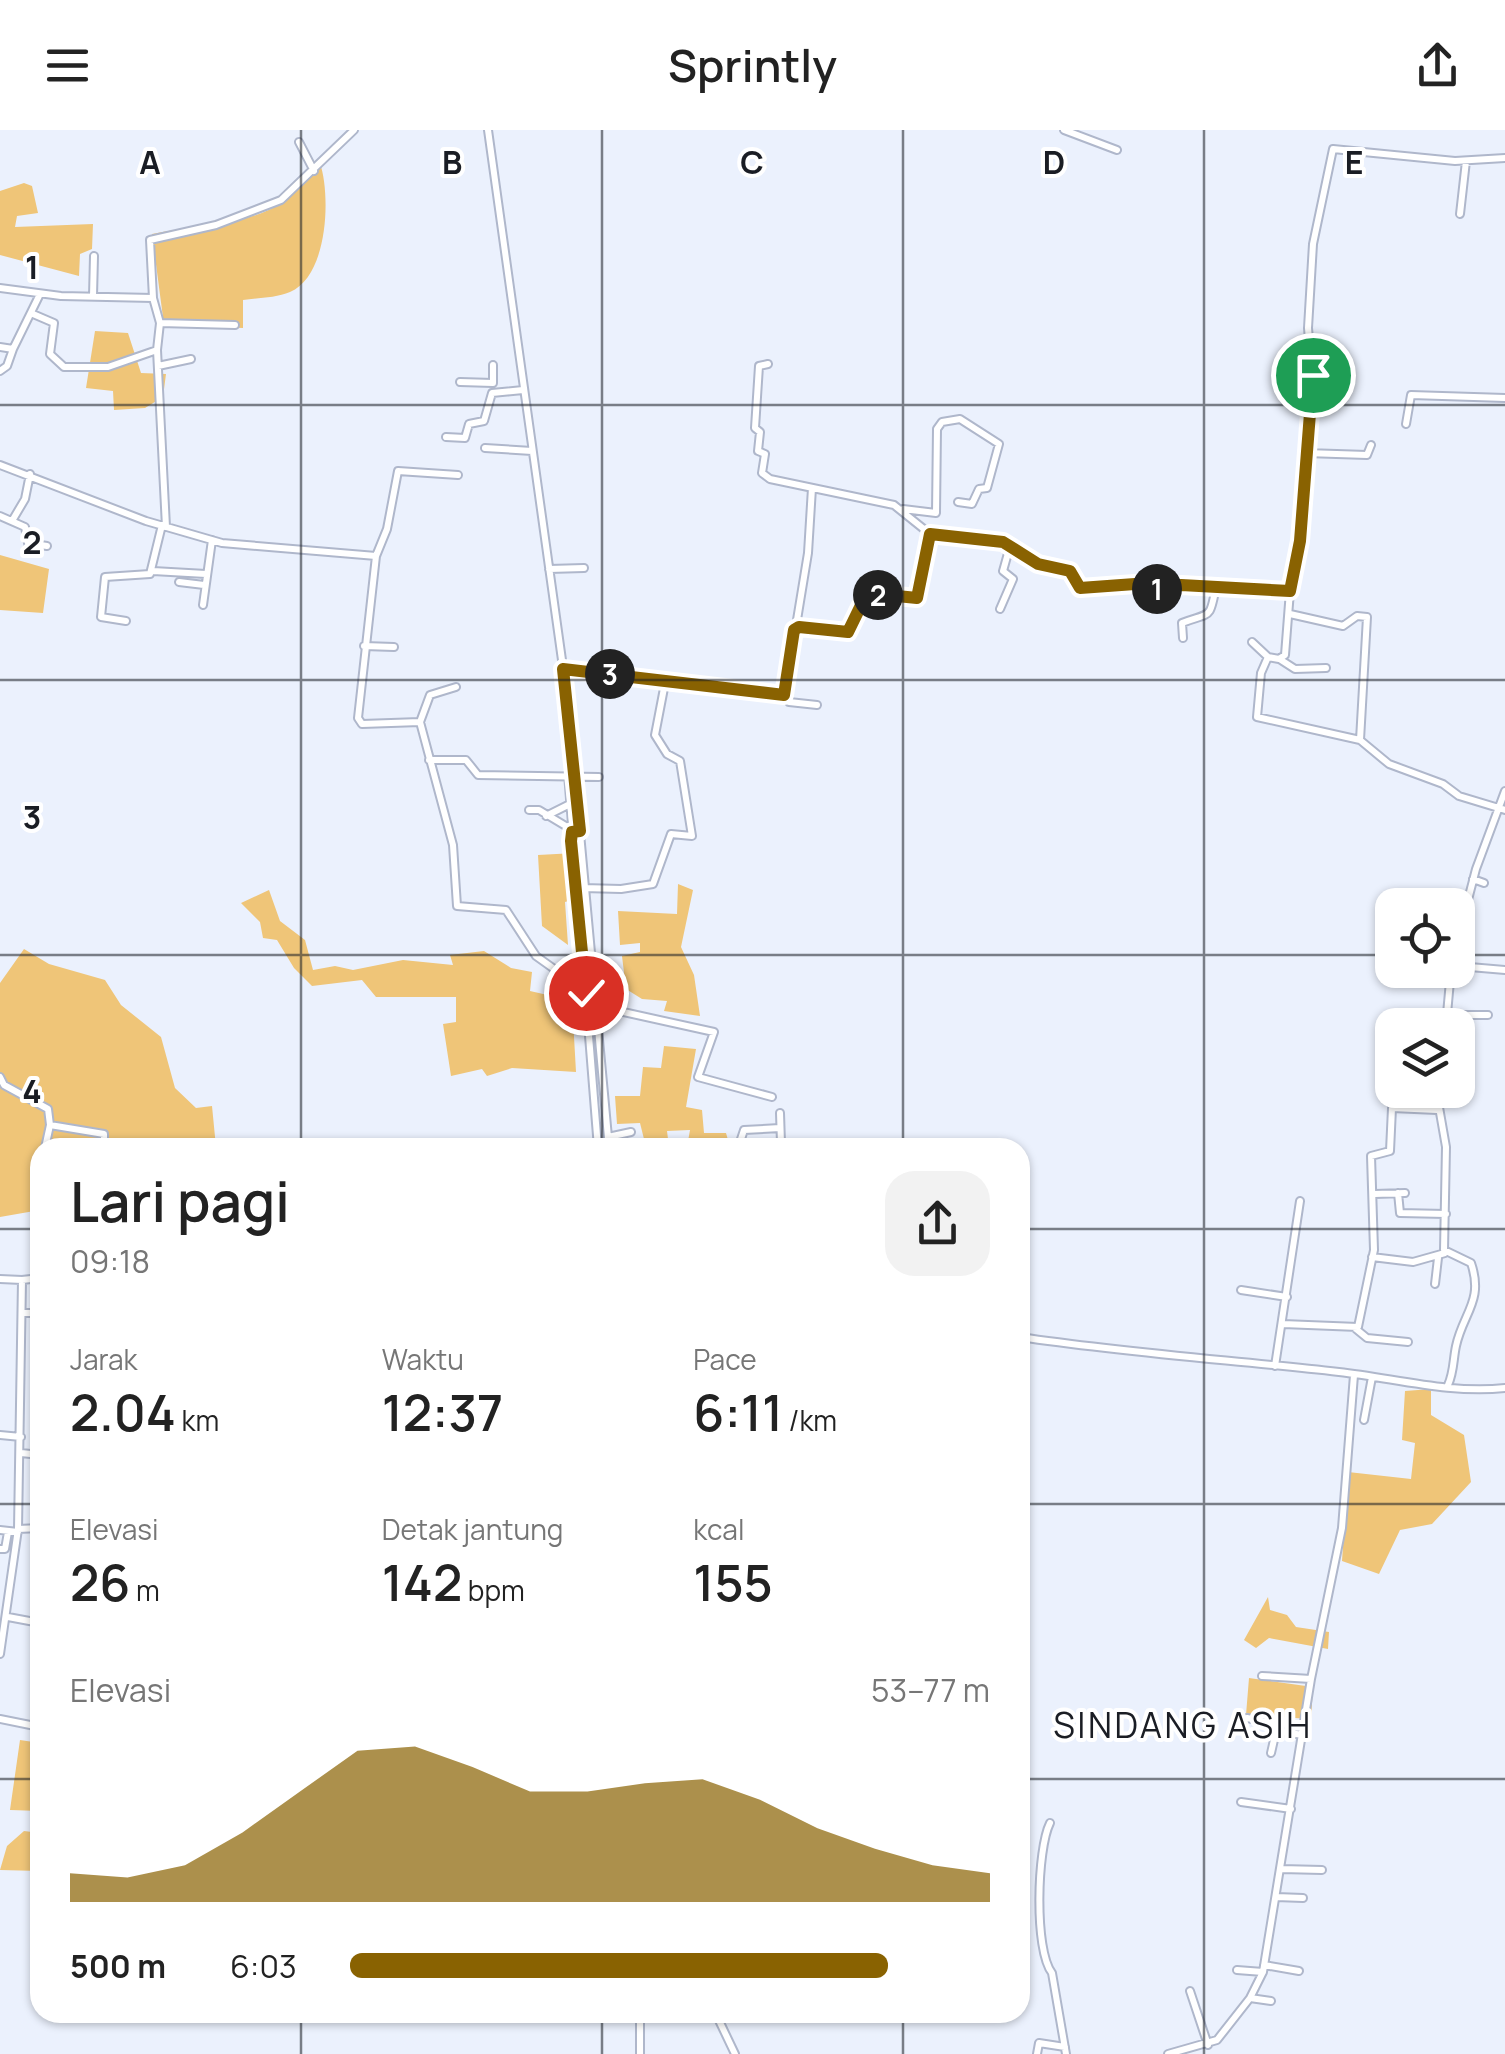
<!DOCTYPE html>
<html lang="id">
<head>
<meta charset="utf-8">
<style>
  :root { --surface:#fff; --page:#f2f2f2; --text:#222; --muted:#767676; --accent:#896201 }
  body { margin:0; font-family:Manrope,sans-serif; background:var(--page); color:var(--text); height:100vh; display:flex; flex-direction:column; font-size:38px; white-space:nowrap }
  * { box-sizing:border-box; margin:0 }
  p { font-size:32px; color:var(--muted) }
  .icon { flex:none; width:55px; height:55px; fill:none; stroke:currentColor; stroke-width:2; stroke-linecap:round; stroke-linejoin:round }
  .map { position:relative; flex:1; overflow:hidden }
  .details { position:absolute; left:30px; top:1008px; width:1000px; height:885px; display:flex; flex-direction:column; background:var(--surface); border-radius:30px; box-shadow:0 2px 8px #0004 }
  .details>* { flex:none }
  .buttons { position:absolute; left:1375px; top:758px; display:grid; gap:20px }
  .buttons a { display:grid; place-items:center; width:100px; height:100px; border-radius:20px; background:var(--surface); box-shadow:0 2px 8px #0004; font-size:50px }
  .pin { position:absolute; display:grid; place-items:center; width:85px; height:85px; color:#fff; margin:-42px; border:5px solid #fff; border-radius:50%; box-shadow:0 2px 10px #0007 }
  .km { position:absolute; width:50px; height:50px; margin:-25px; border-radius:50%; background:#222; color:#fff; font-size:28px; line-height:50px; text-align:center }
  .round { display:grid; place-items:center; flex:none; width:105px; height:105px; border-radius:30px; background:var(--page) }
  .summary { display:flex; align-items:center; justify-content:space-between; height:170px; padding:0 40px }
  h1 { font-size:55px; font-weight:600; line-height:75px }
  .figures { display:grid; grid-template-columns:repeat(3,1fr); gap:15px; height:170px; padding:10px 40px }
  .figures div { display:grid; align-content:center }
  .figures b { font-size:50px; font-weight:600 }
  .figures small { font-size:28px; font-weight:400 }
  .figures p { font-size:28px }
  .chart { height:280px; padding:20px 40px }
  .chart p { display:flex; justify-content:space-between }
  .chart svg { width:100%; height:180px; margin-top:10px; fill:var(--accent); opacity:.7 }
  ul { padding:0 40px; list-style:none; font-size:32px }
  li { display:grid; grid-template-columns:160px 120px 1fr; align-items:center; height:75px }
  li i { height:25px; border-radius:12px; background:var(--accent) }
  header { display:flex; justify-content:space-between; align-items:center; height:130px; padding:0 40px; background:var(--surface); font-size:45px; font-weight:600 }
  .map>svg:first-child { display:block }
  .green { fill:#efc578 }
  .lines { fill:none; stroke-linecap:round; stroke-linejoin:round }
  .minor-casing { stroke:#afb7cb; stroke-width:10 }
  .minor { stroke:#fff; stroke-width:6 }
  .route-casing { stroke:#fff; stroke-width:20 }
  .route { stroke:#896201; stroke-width:12 }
  .grid { fill:none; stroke:#1a1d24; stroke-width:2.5; stroke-opacity:0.55 }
  .labels { text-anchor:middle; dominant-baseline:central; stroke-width:8; stroke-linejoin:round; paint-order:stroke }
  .quarter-label { font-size:35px; letter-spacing:2.5px; fill:#1a1d24; stroke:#fff }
  .grid-label { font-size:32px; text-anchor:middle; font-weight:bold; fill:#1a1d24; stroke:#fff; stroke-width:8; stroke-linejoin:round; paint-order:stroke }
</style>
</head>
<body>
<header><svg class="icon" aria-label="menu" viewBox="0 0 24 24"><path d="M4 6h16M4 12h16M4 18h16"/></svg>Sprintly<svg class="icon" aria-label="share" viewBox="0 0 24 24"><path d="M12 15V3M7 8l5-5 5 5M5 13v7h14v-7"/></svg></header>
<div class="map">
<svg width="1505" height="1924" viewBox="0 0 1505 1924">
  <rect width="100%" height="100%" fill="#ebf1fd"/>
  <!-- green -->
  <path class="green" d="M320,33C331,66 328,146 290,162C276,168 257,168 243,170V198L164,195L152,104C196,95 242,97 282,73C296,64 306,44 320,33Z
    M24,53L32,56L38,83L17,86L15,97L93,94L92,119L80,124L79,146L0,125V61Z
    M95,201L128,203L141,243L166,244L163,267L145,278L114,280L113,261L86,258Z
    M0,425L49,439L43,483L0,480Z
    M575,723L578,768L565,772L568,815L542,796L538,725Z
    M678,754L693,760L681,817L694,845L700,886L664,881L667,871L642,869L626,859L622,826L640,822V813L620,815L618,781L677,784Z
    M269,760L280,791L305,810L313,840L335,836L353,840L403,830L453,835L450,825L484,821L511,838L532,842L530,861L565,869L560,886L573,889L576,942L512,938L487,946L482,939L451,946L443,894L456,892V867H376L362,850L312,856L294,838L277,810L263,808L260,792L241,773Z
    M24,819L49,834L105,850L121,875L161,907L175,958L196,978L212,976L216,1017L40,1018V1080L0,1087V853Z
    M664,916L696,919L686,977L702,980L704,1003H726L730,1017H687L690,1000L667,1001L669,1017H646L640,993L617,994L615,966H640L643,937L661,938Z
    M1431,1259V1285L1464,1305L1471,1352L1432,1394L1400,1400L1379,1444L1342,1431L1348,1342L1411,1349L1415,1313L1402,1310L1405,1261Z
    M1268,1467L1270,1480L1287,1485L1296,1497L1329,1502L1328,1519L1269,1508L1256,1518L1244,1510Z
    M1249,1548L1313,1557L1311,1589L1246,1585Z
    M20,1610L40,1613V1681L10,1680Z
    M24,1701L40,1703V1741L0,1740L7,1716Z"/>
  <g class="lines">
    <!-- minor casing -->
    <g class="minor-casing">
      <path id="minor" d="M488,0L568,573L609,1018
        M1064,0L1117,20
        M299,12L314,41
        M1460,84L1466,31
        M0,158L61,166L153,168L150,110L216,95L281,70L354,0
        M93,166L94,126
        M153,168L160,193L157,220L166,397
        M33,184L54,193L50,224L64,237H108L157,220
        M160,193L235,195
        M0,217L13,219L7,236L0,241
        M13,219L40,164
        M768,234L759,236L755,298L760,302L758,321L765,324L762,343L770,349L894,375L930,404L1003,413L1038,434L1069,441L1080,458L1135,454L1163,460L1181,455L1290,461L1285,525L1279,529L1268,527L1252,512
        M158,236L191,229
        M460,252L493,253
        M493,253V235
        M1406,294L1411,265L1505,268
        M446,307L465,308L469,294L484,291L492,263L523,260
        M485,318L532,321
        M1306,323L1367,325L1371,315
        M0,335L146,391L222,413L376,426L358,588L362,594L420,592L453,715L457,776L506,780L536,826L564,846L578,872L714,902L698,947L772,967
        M903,379L936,383L937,299L942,292L960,289L999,314L987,358L979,359L972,374L958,372
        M0,386L25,397L28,413L47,416
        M12,391L25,369L30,344
        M376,426L387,399L398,341L458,345
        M549,439L584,438
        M153,441L206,444
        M179,452L204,455
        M1290,461L1300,411L1314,266L1308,198L1313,114L1333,19L1455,31L1505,28
        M203,475L212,410
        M1000,479L1013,449L1003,441L1010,416
        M1290,484L1343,496L1357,486L1367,487L1360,610
        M126,491L101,487L105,447L150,444L162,395
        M796,496L808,423L812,358
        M1183,508L1182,493C1210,482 1210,491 1216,456
        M364,516L394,517
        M1268,527L1261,543L1257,587L1360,610L1389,634L1443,654L1459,666L1505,680
        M1281,530L1295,539L1326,538
        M563,539L784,565L789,572L817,575
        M784,565L794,500L799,497L847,502L867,463L917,468L930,404
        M420,592L430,565L456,557
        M429,630H466L478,645L599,647
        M568,644L598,1018
        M529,680H539L574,701
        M546,686L570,674
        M1473,749L1484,753
        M583,758L621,759L653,754L671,704L692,706L680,631L667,624L655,605L665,553
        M1458,808L1476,739L1505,661
        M1458,836L1505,840
        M1450,885H1488
        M1446,895L1451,840
        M0,947L4,955L48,979L50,995L45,1018
        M1436,960L1446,1017L1444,1120L1471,1133C1484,1171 1463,1183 1456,1216C1453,1230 1454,1242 1448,1255
        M50,995L104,1004V1018
        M608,1007L631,1002
        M739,1015L744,1000L780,998
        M771,1018L781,1013L780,983
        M40,1038V1085
        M1398,1063L1400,1083L1446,1084
        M1375,1064L1405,1063
        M1372,1127L1413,1132L1445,1123
        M0,1149L22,1150
        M1435,1154L1438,1128
        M1241,1160L1287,1167
        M25,1183H40
        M1283,1194L1358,1197L1374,1120L1371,1026L1390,1021L1392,978L1437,980
        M1356,1199L1367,1208L1408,1212
        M1020,1207C1126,1223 1232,1230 1339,1242C1394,1248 1449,1264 1505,1258
        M1275,1236L1300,1071
        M1364,1290L1372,1247
        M0,1305L21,1307
        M21,1323L40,1325
        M18,1399L40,1398
        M0,1400L18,1402
        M0,1419H5L8,1402
        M8,1487L40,1493
        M0,1524L18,1399L22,1150L40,1148
        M1262,1546L1311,1549
        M1247,1588L1272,1593L1276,1601L1303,1605
        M0,1589L40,1597
        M1271,1623L1276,1601
        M1241,1672L1291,1679
        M1050,1693C1037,1719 1034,1820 1052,1843L1066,1924
        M1281,1739L1322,1740
        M1276,1767L1303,1768
        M1264,1835L1299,1841
        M1237,1840L1263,1842
        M1190,1861L1208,1915
        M1250,1868L1271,1871
        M640,1882V1924
        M715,1882L735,1924
        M1037,1924L1039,1913L1065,1917
        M1168,1924L1217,1910L1250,1868L1263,1842L1311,1549L1342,1398L1354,1245"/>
    </g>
    <!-- minor -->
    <use href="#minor" class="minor"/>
  </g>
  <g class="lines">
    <!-- route casing -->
    <g class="route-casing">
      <path id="route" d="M586,863L571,711L572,702L580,701L563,539L784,565L794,500L799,497L848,502L867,463L917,468L930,404L1003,412L1038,434L1070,441L1080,458L1135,454L1164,460L1181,455L1290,461L1300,411L1313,245"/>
    </g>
    <!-- route -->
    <use href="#route" class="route"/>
  </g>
  <!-- grid -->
  <path class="grid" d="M301,0V1018M602,0V1018M903,0V1018M1204,0V1924M0,275H1505M0,550H1505M0,825H1392M1458,825H1505M0,1099H40M1020,1099H1505M0,1374H40M1020,1374H1505M0,1649H40M1020,1649H1505M301,1882V1924M602,1882V1924M903,1882V1924"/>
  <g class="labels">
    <!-- quarter labels -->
    <g class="quarter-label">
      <text x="1183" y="1595">SINDANG ASIH</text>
    </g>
  </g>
  <g class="grid-label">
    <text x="150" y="44">A</text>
    <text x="452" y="44">B</text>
    <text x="752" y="44">C</text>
    <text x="1054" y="44">D</text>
    <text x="1354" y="44">E</text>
    <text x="32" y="149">1</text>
    <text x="32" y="424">2</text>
    <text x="32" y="699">3</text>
    <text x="32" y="973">4</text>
  </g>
</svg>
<div class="buttons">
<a><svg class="icon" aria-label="locate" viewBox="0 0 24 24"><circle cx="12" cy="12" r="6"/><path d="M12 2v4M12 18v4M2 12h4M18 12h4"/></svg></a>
<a><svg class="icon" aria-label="layers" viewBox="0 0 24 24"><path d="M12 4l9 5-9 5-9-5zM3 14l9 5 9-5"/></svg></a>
</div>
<div class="pin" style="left:1313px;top:245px;background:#1e9e55"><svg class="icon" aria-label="arrive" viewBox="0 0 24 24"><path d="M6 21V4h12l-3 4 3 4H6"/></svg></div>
<div class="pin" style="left:586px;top:863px;background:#d93025"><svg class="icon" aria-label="check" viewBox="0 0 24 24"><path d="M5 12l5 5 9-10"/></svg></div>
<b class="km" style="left:1157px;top:459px">1</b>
<b class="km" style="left:878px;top:465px">2</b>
<b class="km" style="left:610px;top:544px">3</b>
<section class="details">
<div class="summary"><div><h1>Lari pagi</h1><p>09:18</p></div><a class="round"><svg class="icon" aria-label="share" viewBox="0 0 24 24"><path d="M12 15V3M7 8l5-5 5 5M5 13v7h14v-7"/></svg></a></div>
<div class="figures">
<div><p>Jarak</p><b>2.04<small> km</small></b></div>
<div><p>Waktu</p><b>12:37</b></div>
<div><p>Pace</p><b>6:11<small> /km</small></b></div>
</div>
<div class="figures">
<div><p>Elevasi</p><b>26<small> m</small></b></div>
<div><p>Detak jantung</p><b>142<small> bpm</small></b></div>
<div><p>kcal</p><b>155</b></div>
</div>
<div class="chart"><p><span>Elevasi</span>53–77 m</p>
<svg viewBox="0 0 160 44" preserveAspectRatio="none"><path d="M0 44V37L10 38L20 35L30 27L40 17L50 7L60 6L70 11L80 17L90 17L100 15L110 14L120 19L130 26L140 31L150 35L160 37V44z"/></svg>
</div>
<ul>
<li><b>500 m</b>6:03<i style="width:84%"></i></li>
</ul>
</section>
</div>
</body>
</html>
